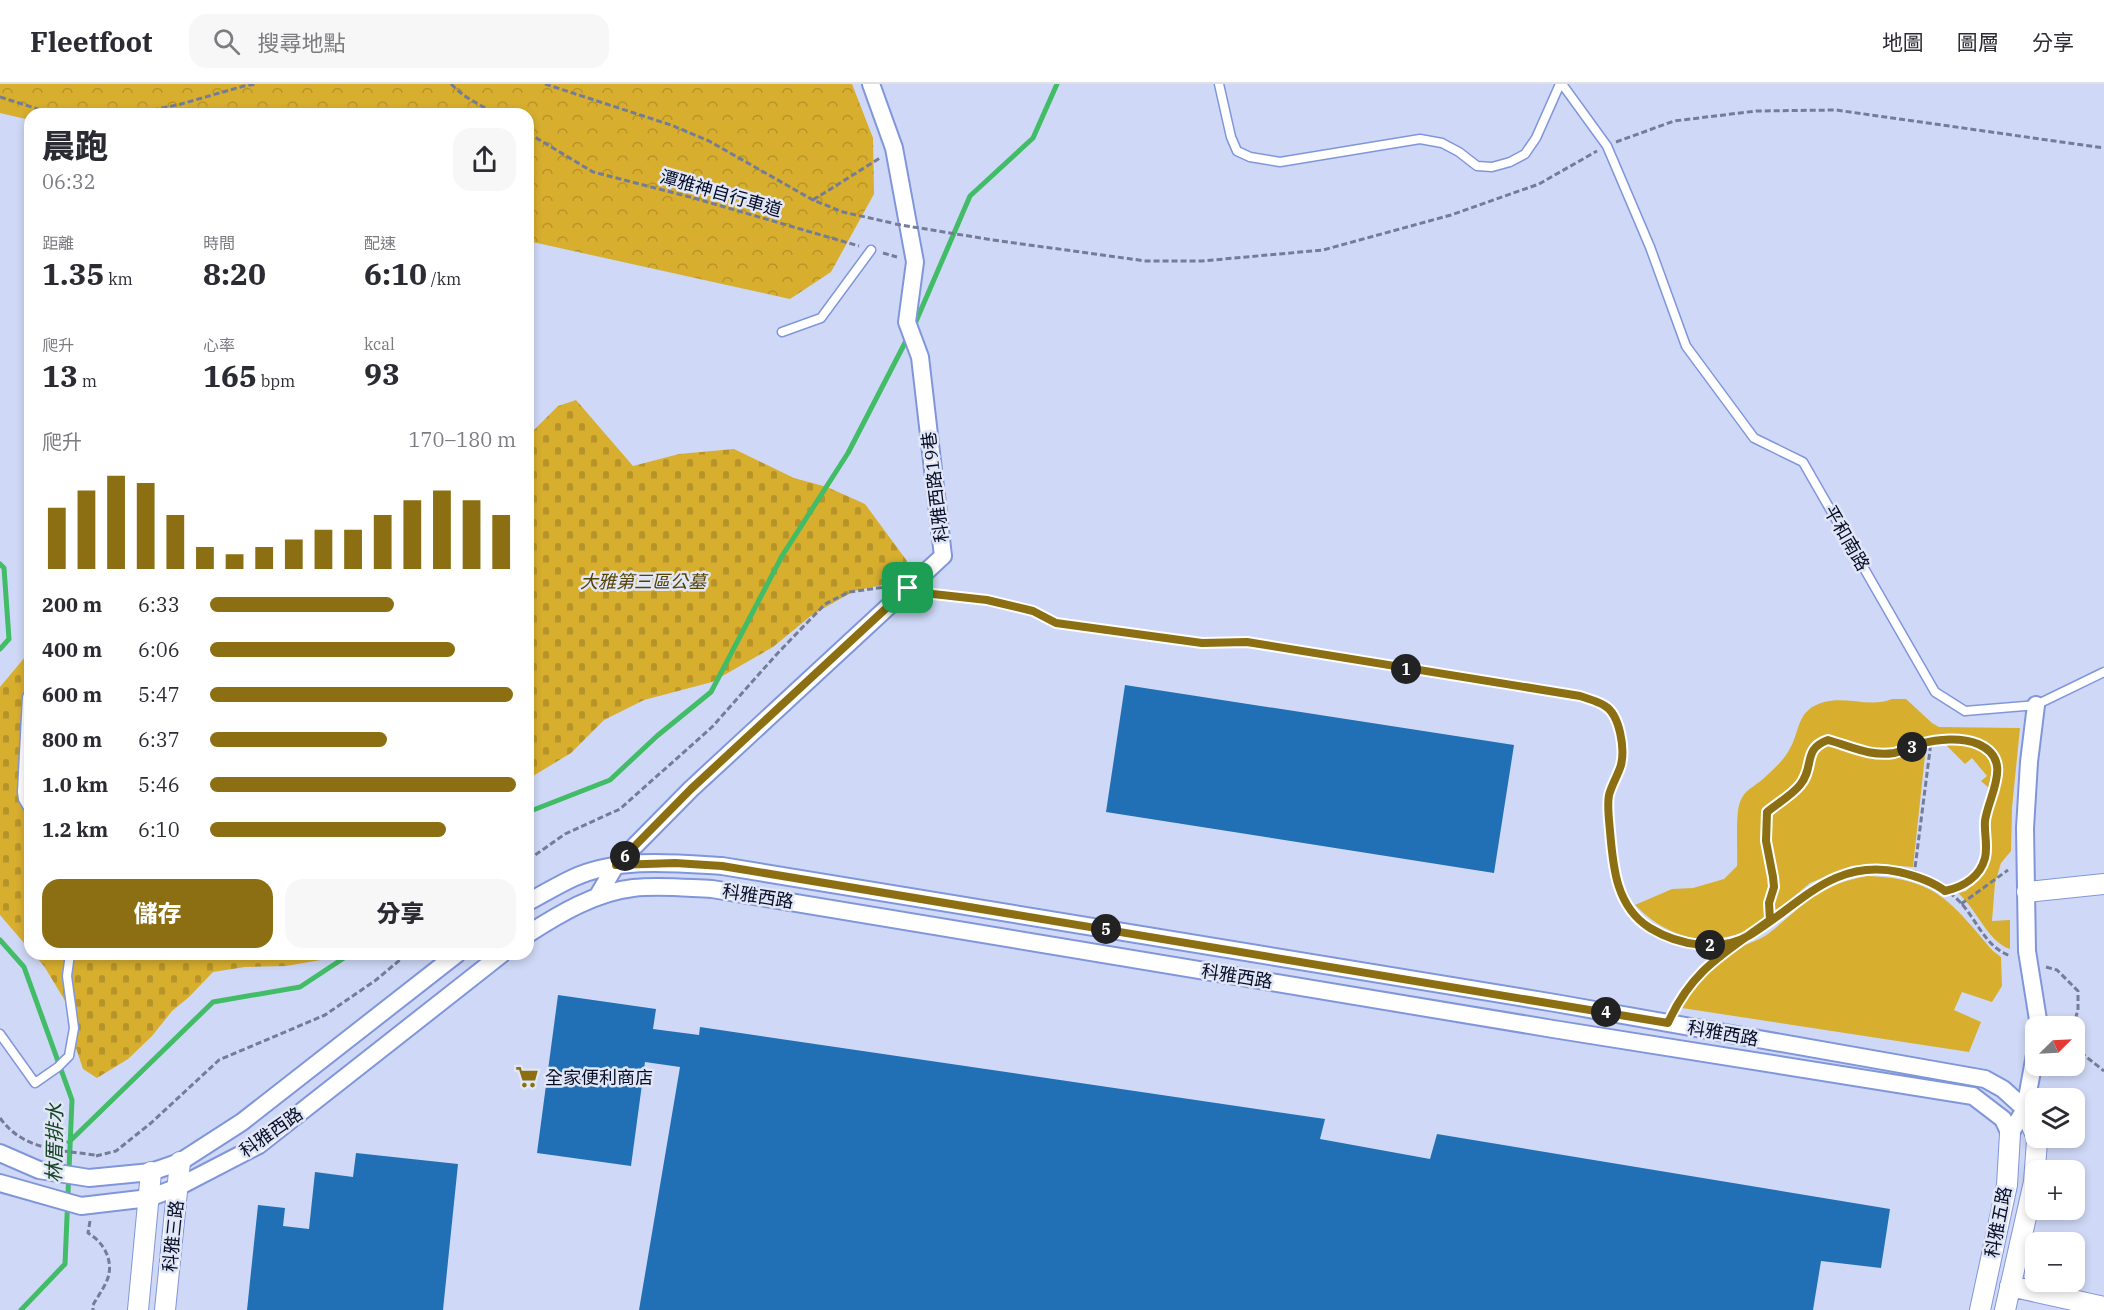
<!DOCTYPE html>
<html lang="zh-TW">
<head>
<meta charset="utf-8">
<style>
  :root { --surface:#fff; --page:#f7f7f7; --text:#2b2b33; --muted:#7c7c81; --line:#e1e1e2; --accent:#8c6f12 }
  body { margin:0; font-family:"IBM Plex Serif","Noto Sans TC",serif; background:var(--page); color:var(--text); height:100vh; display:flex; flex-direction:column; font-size:22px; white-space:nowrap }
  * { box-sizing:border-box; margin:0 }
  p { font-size:20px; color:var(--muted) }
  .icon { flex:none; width:33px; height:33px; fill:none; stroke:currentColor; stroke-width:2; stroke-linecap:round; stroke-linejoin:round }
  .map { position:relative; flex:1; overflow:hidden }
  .side { position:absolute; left:24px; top:24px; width:510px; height:852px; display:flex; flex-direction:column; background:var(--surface); border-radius:18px; box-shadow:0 3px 9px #0003 }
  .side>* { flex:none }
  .needle { width:39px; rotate:66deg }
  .fabs { position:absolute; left:2025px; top:932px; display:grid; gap:12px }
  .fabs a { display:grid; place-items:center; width:60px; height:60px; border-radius:12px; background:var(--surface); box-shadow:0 3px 9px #0003; font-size:30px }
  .pin { position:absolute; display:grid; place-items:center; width:51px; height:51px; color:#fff; margin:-26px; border-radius:12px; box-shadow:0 3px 9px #0006 }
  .km { position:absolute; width:30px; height:30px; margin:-15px; border-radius:50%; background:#222; color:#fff; font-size:16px; line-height:30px; text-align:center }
  .round { display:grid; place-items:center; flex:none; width:63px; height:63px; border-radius:18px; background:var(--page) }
  .summary { display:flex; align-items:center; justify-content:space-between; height:102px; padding:0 18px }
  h1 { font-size:33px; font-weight:800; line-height:45px }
  .metrics { display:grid; grid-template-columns:repeat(3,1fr); gap:9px; height:102px; padding:6px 18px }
  .metrics div { display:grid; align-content:center }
  .metrics b { font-size:30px; font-weight:800 }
  .metrics small { font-size:16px; font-weight:400 }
  .metrics p { font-size:16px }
  .chart { height:168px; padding:12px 18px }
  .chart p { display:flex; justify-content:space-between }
  .chart svg { width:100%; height:108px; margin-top:6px; stroke:var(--accent); stroke-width:6 }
  .action { display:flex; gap:12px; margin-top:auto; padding:12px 18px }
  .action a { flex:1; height:69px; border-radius:18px; background:var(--accent); color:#fff; font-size:24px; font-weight:800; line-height:69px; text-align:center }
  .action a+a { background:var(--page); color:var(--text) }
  ul { padding:0 18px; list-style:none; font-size:20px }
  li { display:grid; grid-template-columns:96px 72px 1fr; align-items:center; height:45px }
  li i { height:15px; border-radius:8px; background:var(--accent) }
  header { display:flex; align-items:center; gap:36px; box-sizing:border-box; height:84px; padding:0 30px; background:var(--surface); border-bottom:2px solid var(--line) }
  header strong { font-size:28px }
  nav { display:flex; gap:33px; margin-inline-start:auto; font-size:21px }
  .search { width:420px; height:54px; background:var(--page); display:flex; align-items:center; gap:15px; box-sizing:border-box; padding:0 21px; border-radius:18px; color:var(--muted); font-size:22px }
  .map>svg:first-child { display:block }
  .grass { fill:#d7ae2e }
  .cemetery { fill:url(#cemetery-stones) }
  .park { fill:url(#park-crowns) }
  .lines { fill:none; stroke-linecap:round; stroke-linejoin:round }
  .stream { stroke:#42bc66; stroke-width:5 }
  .building { fill:#2170b5 }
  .service-casing { stroke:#8096db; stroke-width:11 }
  .minor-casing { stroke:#8096db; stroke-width:20 }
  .tertiary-casing { stroke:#8096db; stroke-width:22 }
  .path { stroke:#747c98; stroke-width:3; stroke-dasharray:6 3; stroke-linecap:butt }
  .service { stroke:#fff; stroke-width:8 }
  .minor { stroke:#fff; stroke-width:16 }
  .tertiary { stroke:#fff; stroke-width:20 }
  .path-bridge { stroke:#747c98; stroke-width:3; stroke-dasharray:6 3; stroke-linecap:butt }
  .route-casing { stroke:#fff; stroke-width:12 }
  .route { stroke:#8c6f12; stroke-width:8 }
  .labels { text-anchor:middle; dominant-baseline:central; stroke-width:5; stroke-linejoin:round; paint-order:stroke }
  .street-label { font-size:18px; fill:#060c25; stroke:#e1e7f6 }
  .park-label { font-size:18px; font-style:italic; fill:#554203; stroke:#e1e7f6 }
  .poi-label { font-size:18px; fill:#060c25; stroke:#e1e7f6; text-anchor:start }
  .water-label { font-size:20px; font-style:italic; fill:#154422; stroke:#e1e7f6 }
</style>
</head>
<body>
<header>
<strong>Fleetfoot</strong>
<div class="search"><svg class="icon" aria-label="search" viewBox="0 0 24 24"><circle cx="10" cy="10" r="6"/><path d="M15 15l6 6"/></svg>搜尋地點</div>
<nav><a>地圖</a><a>圖層</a><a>分享</a></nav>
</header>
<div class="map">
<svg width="2104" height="1226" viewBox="0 0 2104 1226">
  <defs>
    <pattern id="cemetery-stones" width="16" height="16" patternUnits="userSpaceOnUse" patternTransform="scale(1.5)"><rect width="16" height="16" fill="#d7ae2e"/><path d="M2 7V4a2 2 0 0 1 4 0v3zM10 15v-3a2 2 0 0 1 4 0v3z" fill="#b79429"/></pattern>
    <pattern id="park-crowns" width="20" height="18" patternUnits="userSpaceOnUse" patternTransform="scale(1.5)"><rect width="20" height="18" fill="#d7ae2e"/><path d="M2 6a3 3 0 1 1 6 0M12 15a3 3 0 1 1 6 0" fill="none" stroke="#b79429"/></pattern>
  </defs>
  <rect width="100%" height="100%" fill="#cfd9f7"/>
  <!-- grass -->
  <path class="grass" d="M1892,615H1906L1932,639L1939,643L2020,644L2012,724L2011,767L2001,779L1995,799L1992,837L2010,836V865C1988,858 1976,824 1958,809L1966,807L1983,789L1989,771L1990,730L1993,715L2002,693V685L1993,670L1984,659L1967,654L1945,652L1894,665H1866L1829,652C1798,662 1811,679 1796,700C1789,710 1776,717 1766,725L1762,753L1763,766L1771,792L1764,825L1765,837C1718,866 1674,860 1635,821L1672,805L1693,804L1724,795L1737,782C1738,767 1735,731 1740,718C1744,706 1754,703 1763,695C1771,688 1782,678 1788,668C1801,648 1795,626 1824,618C1847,612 1870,624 1892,615Z
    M1944,659C1963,658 1999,664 1995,691C1994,696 1992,701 1990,705L1981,697L1987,692L1972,674L1965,680Z
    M1832,660C1853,673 1879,676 1903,671C1911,670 1918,665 1926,662L1913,783L1872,780L1851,782L1810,799L1773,830L1778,804L1776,786L1771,767V733L1802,705L1814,685L1816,668L1819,664Z
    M1867,792C1936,794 1951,818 1993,867L2001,873L2002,902L1992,918L1962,908L1954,926L1981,938L1969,968L1682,924C1692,900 1717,877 1739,864C1748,859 1760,856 1768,850C1806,820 1815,802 1867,792Z"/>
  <!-- cemetery -->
  <path class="cemetery" d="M576,316L633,382L679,370L734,365L794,394L827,403L865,420L907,477L896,498L854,507L812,531L773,563L712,598L644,616L604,636L571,669L528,695V352L558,322Z
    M30,567V866L0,831V603Z
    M33,870H332L321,876L286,882L245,883L213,888L189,913L172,927L152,952L128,975L97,994L83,985L74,958L67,920L44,882Z"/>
  <!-- park -->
  <path class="park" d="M0,0H852L873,54L874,110L831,188L790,215L528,157V30H30V36L0,29Z"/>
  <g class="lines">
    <!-- stream -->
    <path class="stream" d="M914,242L970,112L1033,54L1057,0
      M0,480L4,484L9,555L0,565
      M528,728L610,696L657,652L711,608L782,472L848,369L908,253
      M0,856L24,883L72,1016L65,1180L21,1226
      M69,1058L213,918L300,903L350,870"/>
  </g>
  <!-- building -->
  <path class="building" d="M1125,601L1514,661L1494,789L1106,728Z
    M558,911L656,925L653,945L699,951L700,943L1325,1035L1320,1055L1430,1075L1437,1050L1890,1125L1881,1184L1821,1177L1813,1226H639L680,983L645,978L631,1082L537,1069Z
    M356,1069L458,1080L443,1226H247L258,1121L285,1124L283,1142L309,1145L315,1088L353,1093Z"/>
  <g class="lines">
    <!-- service casing -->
    <g class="service-casing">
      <path id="service" d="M1219,0L1231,53L1237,67L1250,73L1280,78L1420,55L1442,59L1459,68L1477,82L1492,83L1510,78L1525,70L1536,54L1560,0
        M1562,0L1607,62L1650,163L1686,262L1754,354L1803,378L1935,608L1965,627L2036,621L2104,588
        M782,248L821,234L871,166
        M30,608L27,613L22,708L23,715L30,727
        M0,950L35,999L58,983L69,972L74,944L67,892L70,870"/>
    </g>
    <!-- minor casing -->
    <g class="minor-casing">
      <path id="minor" d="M2036,621L2029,678L2025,744L2027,867L2039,942
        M597,813L616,781L691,705L943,472L920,273L907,238L915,178L894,64L871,0
        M528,818C543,810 558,801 573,794C619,773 673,779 722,782L1555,919L1985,995L2003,1005L2025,1025
        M528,850C559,830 596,808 633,804C659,801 686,804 712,805L1553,945L1973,1012L2003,1035L2010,1050
        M2010,1050L2025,1025L2036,965
        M0,1069L39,1086L89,1094L151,1088L180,1078L242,1038L457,870
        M0,1099L81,1122L149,1114L178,1103L259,1061L502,870"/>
    </g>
    <!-- tertiary casing -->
    <g class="tertiary-casing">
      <path id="tertiary" d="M2027,808L2104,800
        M2025,1025L2036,1052
        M2010,1202L2104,1223
        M138,1226L151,1088
        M165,1226L180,1078
        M1980,1226L2007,1101L2010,1050
        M2005,1226L2034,1098L2037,1057L2036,1053"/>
    </g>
    <!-- path -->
    <path class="path" d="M451,0L463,11L495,30
      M545,0L671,41L709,57L813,116L843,128L892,139
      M0,13L54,30
      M135,30L181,20L244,2L257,0
      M528,49L593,88L690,113L859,162
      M1616,58L1674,37L1756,27L1836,26L2104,64
      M813,116L880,74
      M993,156L1146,177H1202L1323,166L1451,131L1539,100L1597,67
      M883,169L897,173
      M928,509L987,516L1033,527L1056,539L1202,559L1247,558L1580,612C1588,615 1598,617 1605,622C1621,632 1626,664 1621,681C1619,691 1612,700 1610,710C1605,730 1611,786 1618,805C1624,819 1634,831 1646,841C1661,853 1682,859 1701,860C1717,861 1734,860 1749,852C1783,832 1816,792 1857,786C1891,782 1934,792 1959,817C1977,835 1985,864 2011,872
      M528,776L565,750L620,725L712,643L776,571L825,520L849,508L886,503
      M1914,792L1931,658
      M1961,820L2008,786
      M1770,836L1769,819L1774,803L1773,793L1766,757L1767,728C1778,719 1792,711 1800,701C1815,683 1802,664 1828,656C1850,661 1859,669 1885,669C1914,669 1953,642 1983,662C2012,682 1987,711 1985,737C1984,749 1988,762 1985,774C1980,793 1963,803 1945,807
      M2046,883L2057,886L2078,907V926L2073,942
      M1675,924C1690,895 1714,873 1741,856
      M2074,962L2079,967L2104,987
      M0,1034C23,1066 59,1066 95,1071
      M96,1072L116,1067L151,1039L219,976L325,931L376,896L407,870
      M90,1137L88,1149C102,1157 112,1173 109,1190C107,1200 98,1212 93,1221V1226"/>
    <!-- service -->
    <use href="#service" class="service"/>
    <!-- minor -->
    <use href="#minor" class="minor"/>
    <!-- tertiary -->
    <use href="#tertiary" class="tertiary"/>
    <!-- path-bridge -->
    <path class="path-bridge" d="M895,140L993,156"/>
  </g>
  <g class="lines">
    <!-- route casing -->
    <g class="route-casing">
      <path id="route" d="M908,504L933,510L987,516L1033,527L1056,539L1202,559L1247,558L1580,612C1588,615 1598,617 1605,622C1620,631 1625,665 1621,681C1618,691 1612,700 1609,711C1607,721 1609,736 1610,747C1613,783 1616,823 1650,844C1678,861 1720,869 1750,851C1800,821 1833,774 1899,788C1916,792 1932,797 1945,807C1963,803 1980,793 1985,774C1988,762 1984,749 1985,737C1988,712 2015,676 1978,660C1961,653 1938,655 1920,660C1911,662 1903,667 1894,669C1870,673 1850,662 1828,656C1802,665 1815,683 1800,701C1792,711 1778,719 1767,728L1766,757L1773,793L1774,803L1769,819L1770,836C1725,869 1692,885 1668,939L722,782L675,779L616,781L691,705L908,504"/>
    </g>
    <!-- route -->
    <use href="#route" class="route"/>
  </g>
  <!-- icons -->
  <defs>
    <g id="supermarket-bare" transform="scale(1.8)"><path d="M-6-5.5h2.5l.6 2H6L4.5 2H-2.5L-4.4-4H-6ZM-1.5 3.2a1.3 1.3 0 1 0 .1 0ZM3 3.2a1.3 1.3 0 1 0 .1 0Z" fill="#8c6f12" stroke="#e1e7f6" stroke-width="2.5" paint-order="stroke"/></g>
  </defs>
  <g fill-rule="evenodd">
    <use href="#supermarket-bare" x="527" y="993"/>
  </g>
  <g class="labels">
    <!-- street labels -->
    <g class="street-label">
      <text transform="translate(721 109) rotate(16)">潭雅神自行車道</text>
      <text transform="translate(935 403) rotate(-97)">科雅西路19巷</text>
      <text transform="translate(1847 454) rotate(60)">平和南路</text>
      <text transform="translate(758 812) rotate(9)">科雅西路</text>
      <text transform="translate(1237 892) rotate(9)">科雅西路</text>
      <text transform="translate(1723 949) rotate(10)">科雅西路</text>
      <text transform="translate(271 1048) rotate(-35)">科雅西路</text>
      <text transform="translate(1998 1138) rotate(-79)">科雅五路</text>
      <text transform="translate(173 1152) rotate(-84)">科雅三路</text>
    </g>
    <!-- park labels -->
    <g class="park-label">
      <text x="643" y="497">大雅第三區公墓</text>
    </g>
    <!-- poi labels -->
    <g class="poi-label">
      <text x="545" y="993">全家便利商店</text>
    </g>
    <!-- water labels -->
    <g class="water-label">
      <text transform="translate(54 1059) rotate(-89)">林厝排水</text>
    </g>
  </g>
</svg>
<div class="fabs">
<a><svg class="needle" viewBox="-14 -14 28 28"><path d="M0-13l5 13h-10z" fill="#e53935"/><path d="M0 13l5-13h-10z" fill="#7c7c81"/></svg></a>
<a><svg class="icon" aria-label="layers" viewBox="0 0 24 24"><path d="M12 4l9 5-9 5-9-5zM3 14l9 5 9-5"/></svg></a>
<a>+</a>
<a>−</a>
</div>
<div class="pin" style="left:908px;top:504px;background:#1e9e55"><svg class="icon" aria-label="arrive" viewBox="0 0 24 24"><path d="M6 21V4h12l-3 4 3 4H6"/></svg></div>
<b class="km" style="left:1406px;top:585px">1</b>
<b class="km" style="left:1710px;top:861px">2</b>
<b class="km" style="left:1912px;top:663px">3</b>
<b class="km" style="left:1606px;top:928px">4</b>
<b class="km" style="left:1106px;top:845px">5</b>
<b class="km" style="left:625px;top:772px">6</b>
<section class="side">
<div class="summary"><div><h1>晨跑</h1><p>06:32</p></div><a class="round"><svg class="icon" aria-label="share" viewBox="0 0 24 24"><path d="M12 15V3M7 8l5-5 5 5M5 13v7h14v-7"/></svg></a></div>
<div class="metrics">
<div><p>距離</p><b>1.35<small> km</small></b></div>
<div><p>時間</p><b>8:20</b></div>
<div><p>配速</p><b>6:10<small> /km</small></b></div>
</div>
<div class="metrics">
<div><p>爬升</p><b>13<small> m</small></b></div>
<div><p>心率</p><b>165<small> bpm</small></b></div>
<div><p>kcal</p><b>93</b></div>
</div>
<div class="chart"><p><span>爬升</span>170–180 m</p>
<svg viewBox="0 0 160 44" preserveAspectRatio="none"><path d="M5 44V19M15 44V12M25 44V6M35 44V9M45 44V22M55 44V35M65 44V38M75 44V35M85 44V32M95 44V28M105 44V28M115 44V22M125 44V16M135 44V12M145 44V16M155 44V22"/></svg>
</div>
<ul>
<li><b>200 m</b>6:33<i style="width:60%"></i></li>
<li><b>400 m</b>6:06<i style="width:80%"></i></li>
<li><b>600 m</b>5:47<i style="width:99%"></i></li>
<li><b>800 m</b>6:37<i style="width:58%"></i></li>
<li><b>1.0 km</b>5:46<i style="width:100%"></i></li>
<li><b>1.2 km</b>6:10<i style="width:77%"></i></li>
</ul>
<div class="action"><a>儲存</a><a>分享</a></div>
</section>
</div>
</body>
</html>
